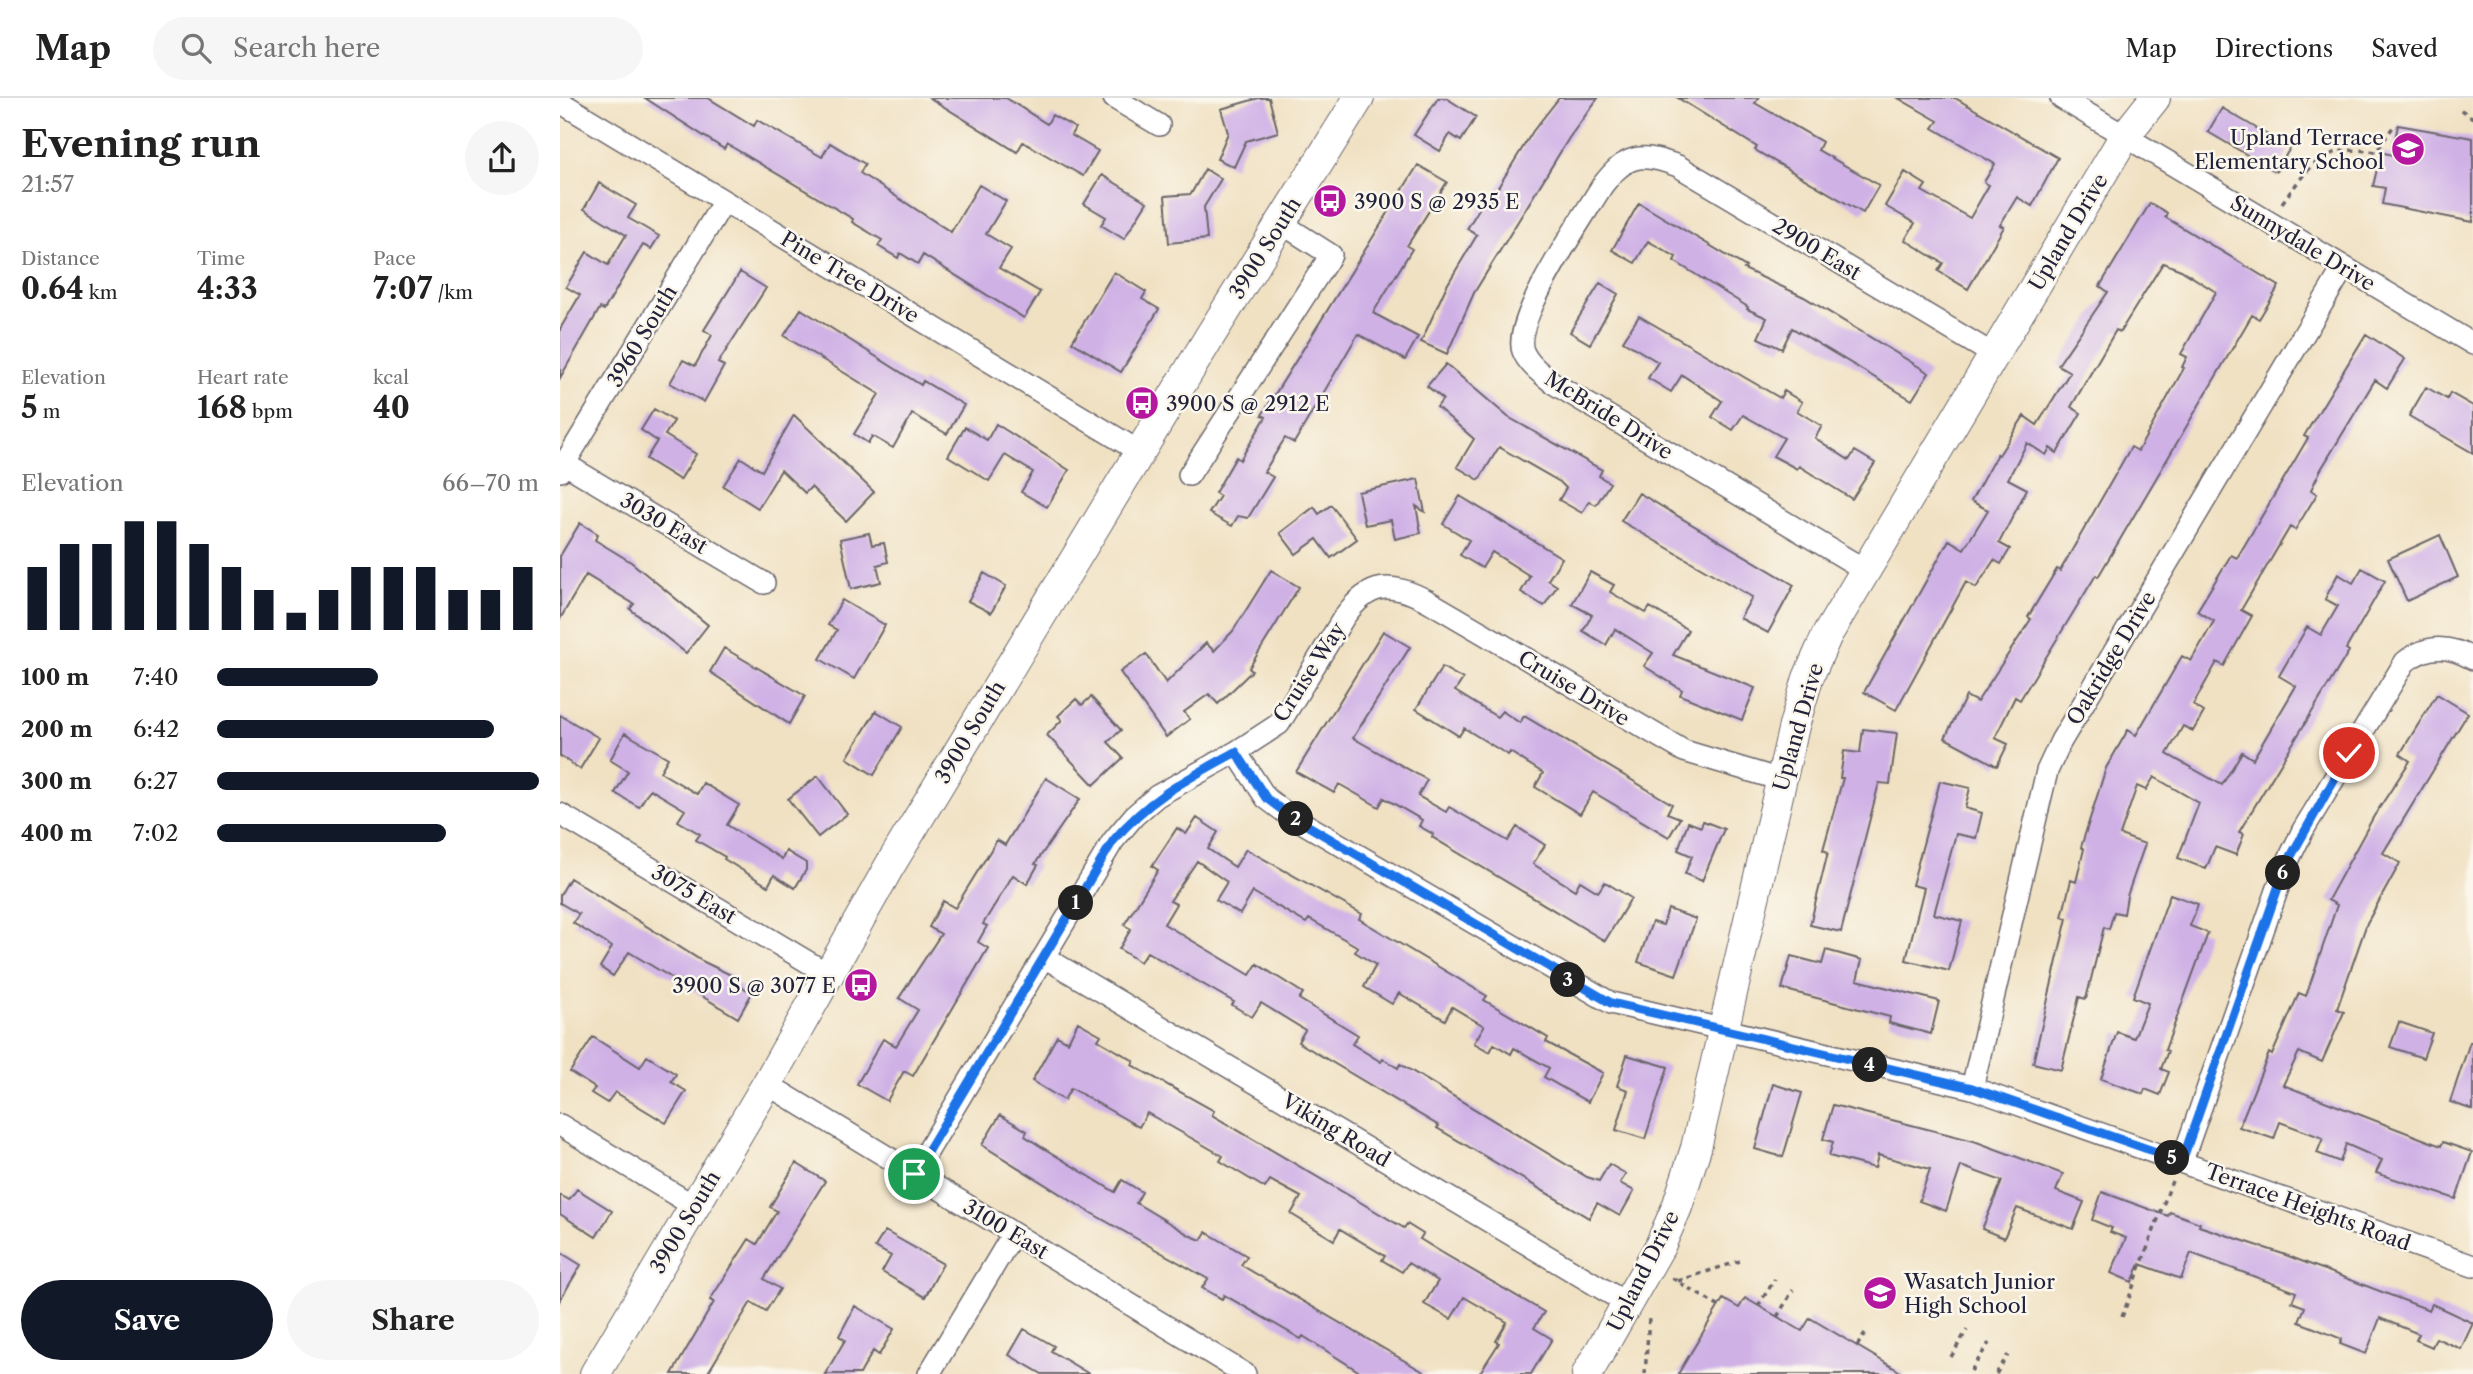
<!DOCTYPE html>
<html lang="en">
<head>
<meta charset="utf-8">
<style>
  :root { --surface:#fff; --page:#f6f6f6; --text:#222; --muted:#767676; --line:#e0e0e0; --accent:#111827 }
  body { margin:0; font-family:"Libre Caslon Text",serif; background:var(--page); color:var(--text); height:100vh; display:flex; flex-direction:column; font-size:26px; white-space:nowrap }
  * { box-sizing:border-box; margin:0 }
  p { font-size:23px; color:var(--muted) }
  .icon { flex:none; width:38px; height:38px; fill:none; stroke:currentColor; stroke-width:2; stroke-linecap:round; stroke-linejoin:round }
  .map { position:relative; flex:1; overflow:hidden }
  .side { display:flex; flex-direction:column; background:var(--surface); width:560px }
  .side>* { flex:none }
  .pin { position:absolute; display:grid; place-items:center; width:60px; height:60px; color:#fff; margin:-30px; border:4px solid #fff; border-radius:50%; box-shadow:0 2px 7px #0007 }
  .km { position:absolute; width:35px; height:35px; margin:-18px; border-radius:50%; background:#222; color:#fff; font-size:19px; line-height:35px; text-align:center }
  .round { display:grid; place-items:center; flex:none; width:74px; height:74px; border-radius:37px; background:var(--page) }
  .head { display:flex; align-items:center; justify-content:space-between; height:119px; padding:0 21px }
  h1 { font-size:38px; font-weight:700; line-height:52px }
  .stats { display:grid; grid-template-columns:repeat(3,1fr); gap:10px; height:119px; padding:7px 21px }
  .stats div { display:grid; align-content:center }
  .stats b { font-size:30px; font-weight:700 }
  .stats small { font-size:19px; font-weight:400 }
  .stats p { font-size:19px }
  .chart { height:196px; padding:14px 21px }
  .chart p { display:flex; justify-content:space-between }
  .chart svg { width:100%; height:126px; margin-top:7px; stroke:var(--accent); stroke-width:6 }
  .primary-button { display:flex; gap:14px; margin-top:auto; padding:14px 21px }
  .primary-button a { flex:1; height:80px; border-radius:42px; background:var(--accent); color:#fff; font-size:28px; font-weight:700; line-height:80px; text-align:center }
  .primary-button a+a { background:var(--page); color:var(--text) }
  ul { padding:0 21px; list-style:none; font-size:23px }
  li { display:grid; grid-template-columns:112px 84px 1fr; align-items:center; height:52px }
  li i { height:18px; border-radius:9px; background:var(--accent) }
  header { display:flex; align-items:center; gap:42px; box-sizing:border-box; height:98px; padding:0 35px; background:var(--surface); border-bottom:2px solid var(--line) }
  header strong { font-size:33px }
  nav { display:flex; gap:38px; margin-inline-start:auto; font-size:24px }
  .search { width:490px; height:63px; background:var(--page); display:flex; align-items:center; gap:18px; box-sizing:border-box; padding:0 24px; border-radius:38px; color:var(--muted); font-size:26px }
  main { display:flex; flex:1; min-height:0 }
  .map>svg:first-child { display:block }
  .building { fill:#cfb1e6 }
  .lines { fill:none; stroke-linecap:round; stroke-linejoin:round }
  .street-casing { stroke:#6a656b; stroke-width:24 }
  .secondary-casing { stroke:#6a656b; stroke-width:32 }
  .path { stroke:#6a656b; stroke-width:3.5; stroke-dasharray:5 5; stroke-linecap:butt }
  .street { stroke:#fff; stroke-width:21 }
  .secondary { stroke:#fff; stroke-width:30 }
  .route-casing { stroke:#fff; stroke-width:14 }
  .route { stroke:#1a73e8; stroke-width:9 }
  .labels { text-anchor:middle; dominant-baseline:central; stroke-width:5; stroke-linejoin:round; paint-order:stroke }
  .poi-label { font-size:21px; fill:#22223b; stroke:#fbf7ec; text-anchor:start }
  .street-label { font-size:21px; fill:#22223b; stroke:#fbf7ec }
</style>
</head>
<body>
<header>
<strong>Map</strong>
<div class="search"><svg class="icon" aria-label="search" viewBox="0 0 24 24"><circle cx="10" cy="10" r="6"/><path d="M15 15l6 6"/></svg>Search here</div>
<nav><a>Map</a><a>Directions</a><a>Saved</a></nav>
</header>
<main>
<section class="side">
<div class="head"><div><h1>Evening run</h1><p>21:57</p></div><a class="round"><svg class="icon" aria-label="share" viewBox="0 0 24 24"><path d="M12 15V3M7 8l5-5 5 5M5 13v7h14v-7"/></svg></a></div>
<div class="stats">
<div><p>Distance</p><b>0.64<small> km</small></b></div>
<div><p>Time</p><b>4:33</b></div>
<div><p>Pace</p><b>7:07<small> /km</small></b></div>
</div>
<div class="stats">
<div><p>Elevation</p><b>5<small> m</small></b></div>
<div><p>Heart rate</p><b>168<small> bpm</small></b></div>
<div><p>kcal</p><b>40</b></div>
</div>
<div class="chart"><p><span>Elevation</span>66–70 m</p>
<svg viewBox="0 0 160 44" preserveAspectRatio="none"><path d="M5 44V22M15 44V14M25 44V14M35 44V6M45 44V6M55 44V14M65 44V22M75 44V30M85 44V38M95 44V30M105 44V22M115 44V22M125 44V22M135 44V30M145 44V30M155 44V22"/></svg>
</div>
<ul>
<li><b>100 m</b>7:40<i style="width:50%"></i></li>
<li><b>200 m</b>6:42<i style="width:86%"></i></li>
<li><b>300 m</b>6:27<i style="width:100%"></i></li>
<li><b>400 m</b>7:02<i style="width:71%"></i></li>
</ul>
<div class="primary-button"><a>Save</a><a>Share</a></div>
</section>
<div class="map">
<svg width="1913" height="1276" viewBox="0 0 1913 1276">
  <rect width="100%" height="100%" fill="#fbf7ec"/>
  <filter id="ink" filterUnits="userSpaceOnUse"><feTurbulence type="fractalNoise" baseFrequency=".0143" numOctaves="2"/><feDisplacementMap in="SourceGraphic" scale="14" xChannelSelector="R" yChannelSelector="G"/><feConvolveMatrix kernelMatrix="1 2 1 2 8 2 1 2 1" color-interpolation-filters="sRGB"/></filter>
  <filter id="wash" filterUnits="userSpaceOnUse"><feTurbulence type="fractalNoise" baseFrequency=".00686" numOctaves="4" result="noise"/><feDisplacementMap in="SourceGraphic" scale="28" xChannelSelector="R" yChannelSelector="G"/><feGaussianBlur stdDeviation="1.57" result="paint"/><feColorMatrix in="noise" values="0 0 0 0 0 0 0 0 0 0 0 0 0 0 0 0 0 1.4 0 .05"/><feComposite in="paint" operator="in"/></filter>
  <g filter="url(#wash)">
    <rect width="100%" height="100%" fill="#f0e1c3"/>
    <g id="blocks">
      <!-- building -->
      <path class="building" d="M85,0H148L194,28L197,22L262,59L270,45L305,66L300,75L391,134L419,87L446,103L426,136L451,151L439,170L480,194L464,220L363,157L358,166L340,155L338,160L318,148L322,142L292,124L293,121L167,46L164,51Z
        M370,0H446L487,26L492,17L515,30L511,37L538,53L523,78L463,44L457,54Z
        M699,0H709L718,34L686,43L674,69L657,61L668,35L661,11Z
        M878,0H886L916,19L901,43L890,36L880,53L854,37Z
        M999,0H1038L1009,40L914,195L887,256L861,244L886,189L917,137L907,131L923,104L927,107L973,33Z
        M1118,0H1199L1195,5L1262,44L1258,52L1319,87L1303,115L1195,52L1197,49Z
        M1338,0H1395L1498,60L1472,108L1457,99L1440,127L1444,129L1408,191L1378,173L1383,165L1345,142L1355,125L1325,108L1345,74L1366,87L1362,93L1410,120L1429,87L1424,84L1435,66L1373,30L1378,23Z
        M1662,10L1730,50L1716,74L1648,34Z
        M1838,27L1913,40V124L1822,106L1825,90L1813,88L1821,54L1832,57Z
        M858,67L887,84L847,148L852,151L813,215L858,239L845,262L798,236L734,345L725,340L704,374L713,379L688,420L678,418L672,428L649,415L660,398L655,395L676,359L680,362L706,319L702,317Z
        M645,71L661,81L644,109L647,141L609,145L605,98L631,96Z
        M542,77L587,104L564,141L541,127L546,119L524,106Z
        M39,85L76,107L68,120L99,138L91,151L83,147L78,155L44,212L40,210L0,280V231L20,197L6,189L27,154L48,167L66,137L24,111Z
        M1079,105L1186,169L1184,171L1244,199L1369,275L1352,302L1232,230L1222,251L1198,240L1207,220L1187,211L1188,209L1114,163L1116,159L1088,143L1075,165L1052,152Z
        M1590,105L1607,115L1605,119L1719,188L1699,221L1692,217L1538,479L1536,477L1460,602L1455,599L1435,640L1448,646L1437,668L1385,640L1406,598L1417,604L1471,521L1468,519L1497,471L1500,473L1571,349L1578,353L1624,270L1622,269L1627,259L1621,256L1656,194L1621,172L1603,165L1560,234L1556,232L1511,309L1521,315L1497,355L1490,350L1486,357L1467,345L1448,381L1467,391L1439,445L1450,451L1441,466L1434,462L1416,490L1406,484L1336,612L1304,594L1389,442L1404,451L1428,412L1411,403L1437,356L1439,357L1464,318L1477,327L1510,274L1498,267L1548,194L1540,188Z
        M180,174L206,190L158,265L164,268L144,304L110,285L123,262L135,268L152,237L144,232Z
        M554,174L586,194L582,201L599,211L561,274L512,244Z
        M1040,185L1058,196L1030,246L1010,234Z
        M241,211L361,287L363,283L404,307L387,336L352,316L333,350L312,338L308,345L294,336L319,296L224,238Z
        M1079,218L1220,300L1224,293L1242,304L1237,313L1262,328L1255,340L1289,362L1295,353L1315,365L1292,401L1239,368L1237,371L1213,358L1224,340L1183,317L1173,332L1152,319L1162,303L1122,277L1111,294L1088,280L1098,264L1063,243Z
        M1806,236L1845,261L1827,290L1815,282L1760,373L1751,392L1757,396L1735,432L1730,429L1681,512L1692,518L1664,568L1657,564L1633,607L1644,614L1633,633L1623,628L1607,656L1662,687L1682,654L1693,661L1736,588L1719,578L1747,529L1761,537L1778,508L1765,501L1778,476L1793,485L1802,470L1825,483L1786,551L1789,553L1679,734L1684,736L1676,757L1655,749L1646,771L1618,760L1639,705L1594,679L1586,692L1577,688L1560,737L1585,746L1567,798L1564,816L1554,814L1549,831L1544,829L1526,901L1519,899L1501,972L1473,965L1507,820L1502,819L1511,782L1516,784L1524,751L1521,749L1546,670L1568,632L1576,637L1622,558L1631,563L1654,523L1637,513L1671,457L1677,460L1748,340L1744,338Z
        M886,266L948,319L1042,372L1039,378L1050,385L1036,407L1029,403L1022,415L999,402L1006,390L1000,384L939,349L919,382L897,369L914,341L877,309L883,301L867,288Z
        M1866,289L1887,301L1890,295L1913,308V355L1849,318Z
        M94,311L114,323L105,337L136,356L120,382L86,361L97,343L81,332Z
        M234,317L314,394L286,423L251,389L245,395L221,372L198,410L163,388L181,360L202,373Z
        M436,326L509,372L487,409L461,394L473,374L445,357L429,383L388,358L405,329L427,342Z
        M858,381L865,414L856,408L861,435L835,441L831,422L805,427L798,394Z
        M1079,395L1234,487L1208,535L1180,520L1192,499L1061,423Z
        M900,398L1002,460L988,482L997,488L984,508L961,494L970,478L932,454L922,470L900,457L909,442L883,426Z
        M771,407L797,441L771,460L757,441L736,456L720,435L754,409L759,416Z
        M20,425L38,436L35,442L71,464L148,527L126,555L70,511L74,506L26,477L0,521V458Z
        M309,435L312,447L324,445L328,464L317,467L321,484L291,491L280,441Z
        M1880,437L1898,479L1847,503L1828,461Z
        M711,472L739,489L689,570L692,573L658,606L649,596L624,614L630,621L606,639L560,574L586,556L606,585L646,545L654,553L673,533Z
        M1030,474L1054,487L1050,494L1086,515L1090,509L1128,532L1113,557L1195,590L1182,622L1120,597L1122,592L1084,568L1093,555L1055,531L1046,547L1023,533L1032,517L1012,506Z
        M424,475L446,488L431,515L408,503Z
        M282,502L325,527L294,581L260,561L277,532L268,527Z
        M823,533L850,549L793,640L867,682L858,698L886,714L889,709L948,743L957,729L985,747L973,766L1015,792L1020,783L1038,794L1045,784L1071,800L1045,843L872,739L873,736L859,728L862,722L824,700L819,709L779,686L774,695L736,674Z
        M164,550L245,598L229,626L150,574Z
        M882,569L903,581L895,593L937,619L942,613L960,625L964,618L1112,706L1107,715L1120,720L1109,739L1033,694L1020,716L975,689L983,675L950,654L948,657L904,630L899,638L856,611Z
        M1877,596L1908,615L1823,755L1840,765L1807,825L1777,911L1784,914L1762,964L1739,954L1723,987L1881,1048L1883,1044L1912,1054L1896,1101L1816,1075L1822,1062L1786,1046L1780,1064L1757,1055L1763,1040L1720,1024L1714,1041L1679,1029L1709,955L1712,957L1739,895L1746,898L1777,807L1768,802L1814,718L1850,663L1840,656Z
        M531,599L561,632L548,644L563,660L534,687L487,637L502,622L498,618L516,601L522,607Z
        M316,613L342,629L314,677L287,660Z
        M0,617L39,640L20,671L0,658Z
        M1303,631L1337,635L1330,686L1319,685L1281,834L1250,827L1268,754L1263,752L1283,680H1280L1284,653L1300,655Z
        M65,635L108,660L100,674L137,696L143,685L179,707L167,727L222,761L226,753L246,765V772L235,790L214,777L208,788L164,761L165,759L136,742L140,736L118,723L125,712L90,691L79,709L55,695L68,673L50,662Z
        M258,678L287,716L258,739L228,701Z
        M486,680L520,701L475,766L478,767L467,786L453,777L423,826L427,828L418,844L428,850L353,978L344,973L327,1003L297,986L323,941L336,948L358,912L339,900L381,836L369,829L383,803L395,810L437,742L445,747Z
        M1380,683L1410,690L1405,710L1422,715L1416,740L1396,736L1374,816L1402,823L1389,873L1346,862L1364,790L1352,787Z
        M637,720L658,734L648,751L675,769L686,751L752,788L802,816L799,821L927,898L924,902L988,940L986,944L1043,975L1028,1004L984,979L989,970L954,950L951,956L934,946L930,954L914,945L924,928L892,909L885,922L839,895L832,906L804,889L816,867L795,854L798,849L749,821L746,825L693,794L680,816L656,802L667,784L637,763L610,803L616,806L604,826L690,877L697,866L743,895L739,901L798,937L792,946L821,964L823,961L838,970L840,966L1027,1079L1039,1083L1049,1066L1066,1076L1060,1085L1074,1093L1060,1118L1037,1105L1029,1120L877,1030L879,1028L738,944L745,932L701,905L692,919L672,907L674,904L587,854L580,864L559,851L571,831L564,827L598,772L592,768L617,730L626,736Z
        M1143,723L1164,731L1142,783L1125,776L1132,758L1118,752L1128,724L1141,729Z
        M10,780L142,863L173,878L171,882L192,895L178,920L69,854L53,878L40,869L52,849L13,825L19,816L0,805V797Z
        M1610,796L1638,806L1630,828L1648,835L1605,952L1608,953L1601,971L1609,974L1600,997L1585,991L1583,996L1541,981L1557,934L1574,940L1588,905L1573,899Z
        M1108,811L1136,821L1116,877L1078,864L1092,824L1103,827Z
        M1266,852L1302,862L1297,882L1379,903L1371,936L1329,925L1330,919L1222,891L1231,858L1262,866Z
        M518,924L541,937L538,942L574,963L572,967L654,1013L652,1017L844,1130L847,1126L863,1136L860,1141L881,1154L984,1214L974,1230L992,1241L971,1276H919L939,1245L936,1243L947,1224L904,1199L891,1221L864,1206L878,1183L848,1165L842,1174L822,1162L825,1158L780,1131L774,1142L731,1116L741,1099L710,1082L705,1090L660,1063L663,1058L587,1015L579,1029L511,990L504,1002L472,983L497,938L508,944Z
        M1839,924L1872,935L1863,960L1830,949Z
        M33,939L80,969L87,958L116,976L111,984L126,993L106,1025L55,994L47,1005L31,995L35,990L10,974Z
        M1910,944H1913V1012L1890,1004Z
        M1067,957L1108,969L1085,1041L1056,1032L1068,992L1057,988Z
        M1213,986L1242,995L1223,1059L1195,1051Z
        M1273,1007L1414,1043L1503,1076L1496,1093L1524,1104L1513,1131L1457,1110L1444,1140L1422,1131L1442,1083L1401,1068L1386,1113L1359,1103L1370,1071L1318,1057L1315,1070L1269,1058L1273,1044L1263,1041Z
        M440,1017L467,1033L465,1038L480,1048L555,1094L562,1082L582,1094L576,1105L631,1138L641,1142L646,1134L687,1158L681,1167L867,1276H803L743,1238L741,1241L664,1197L662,1201L642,1190L648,1181L526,1112L422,1047Z
        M236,1065L265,1083L204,1181L220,1191L206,1213L191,1204L147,1276H112L154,1204L150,1202L189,1141L197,1146L217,1113L210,1109Z
        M17,1091L52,1113L36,1139L0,1116V1097L9,1102Z
        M1542,1094L1608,1118L1610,1114L1640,1125L1639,1128L1723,1156L1869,1212L1872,1206L1913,1225L1901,1251L1876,1240L1872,1249L1856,1242L1859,1236L1820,1220L1806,1256L1780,1246L1782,1241L1739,1224L1745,1209L1732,1204L1736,1194L1631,1155L1621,1181L1580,1166L1572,1184L1551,1175L1566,1140L1550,1134L1552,1130L1532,1122Z
        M325,1133L383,1166L365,1199L322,1174L331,1158L315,1149Z
        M0,1154L21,1167L0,1202Z
        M1185,1200L1242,1233L1250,1220L1344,1276H1118L1163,1201L1179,1210Z
        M295,1208L334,1231L319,1257L313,1253L300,1276H265L285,1242L279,1238Z
        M464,1231L494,1248L491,1253L529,1276H482L449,1257Z"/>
    </g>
  </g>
  <g filter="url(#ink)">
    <use href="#blocks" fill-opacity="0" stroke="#6a656b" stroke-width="2"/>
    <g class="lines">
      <!-- street casing -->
      <g class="street-casing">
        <path id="street" d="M554,0L599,27
          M1501,0L1913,246
          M0,4L580,354
          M5,366L204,485
          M0,373L164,103
          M629,377L771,157L721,125
          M1305,472L993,285C982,276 968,266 963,253C951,223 1024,118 1042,88C1066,56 1081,54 1118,68L1434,257
          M676,654L706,700L726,715L1051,905L1412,990L1913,1168
          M0,716L268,876
          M484,859L1068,1206
          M207,986L685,1276
          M1412,990L1487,673L1501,643L1784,169
          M0,1027L134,1108
          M1622,1063L1726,767L1743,732L1845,564C1867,546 1889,547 1913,561
          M354,1076L553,743L574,718L597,698L676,654L719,626L784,519C810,483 831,484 868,503L1124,653L1221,682
          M369,1276L453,1136"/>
      </g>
      <!-- secondary casing -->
      <g class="secondary-casing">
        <path id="secondary" d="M35,1276L207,986L329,769L650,238L799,0
          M1027,1276L1100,1148L1117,1109L1136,1050L1234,628L1248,580L1267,537L1564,39L1595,0"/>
      </g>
      <!-- path -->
      <path class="path" d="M1901,12L1913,20
        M1722,105C1752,65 1764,46 1816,54L1835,26
        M1112,1180L1158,1208
        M1118,1183L1183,1162
        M1198,1208L1215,1181
        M1217,1219L1233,1192
        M1562,1219L1612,1083
        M1297,1248L1305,1236
        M1391,1259L1407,1232
        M1411,1273L1429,1245
        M1085,1276L1089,1220
        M1436,1276L1448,1257"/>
      <!-- street -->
      <use href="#street" class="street"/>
      <!-- secondary -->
      <use href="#secondary" class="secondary"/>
    </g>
  </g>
  <g class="lines" filter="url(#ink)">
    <!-- route casing -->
    <g class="route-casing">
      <path id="route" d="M354,1076L553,743C589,700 627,681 676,654L706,700L726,715L1051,905L1412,990L1622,1063L1726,767L1789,655"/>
    </g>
    <!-- route -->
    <use href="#route" class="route"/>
  </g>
  <!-- icons -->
  <defs>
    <g id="school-disc" transform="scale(1.75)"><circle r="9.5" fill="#b5179e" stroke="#fbf7ec"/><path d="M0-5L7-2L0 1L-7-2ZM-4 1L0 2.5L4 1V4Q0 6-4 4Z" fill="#fff"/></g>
    <g id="bus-disc" transform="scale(1.75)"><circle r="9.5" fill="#b5179e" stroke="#fbf7ec"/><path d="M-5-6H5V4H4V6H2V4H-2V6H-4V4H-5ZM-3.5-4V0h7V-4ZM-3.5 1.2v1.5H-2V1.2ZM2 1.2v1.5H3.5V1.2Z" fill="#fff"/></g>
  </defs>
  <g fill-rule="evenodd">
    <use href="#school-disc" x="1848" y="51"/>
    <use href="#bus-disc" x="770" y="103"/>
    <use href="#bus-disc" x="582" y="305"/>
    <use href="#bus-disc" x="301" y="887"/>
    <use href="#school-disc" x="1320" y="1195"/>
  </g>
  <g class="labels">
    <!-- poi labels -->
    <g class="poi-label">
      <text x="1824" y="39" text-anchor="end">Upland Terrace<tspan x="1824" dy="24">Elementary School</tspan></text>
      <text x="794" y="103">3900 S @ 2935 E</text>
      <text x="606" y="305">3900 S @ 2912 E</text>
      <text x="276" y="887" text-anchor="end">3900 S @ 3077 E</text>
      <text x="1344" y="1183">Wasatch Junior<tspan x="1344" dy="24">High School</tspan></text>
    </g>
    <!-- street labels -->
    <g class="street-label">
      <text transform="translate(1508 134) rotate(-59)">Upland Drive</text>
      <text transform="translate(1743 145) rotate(31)">Sunnydale Drive</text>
      <text transform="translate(705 150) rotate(-58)">3900 South</text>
      <text transform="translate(1257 151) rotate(31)">2900 East</text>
      <text transform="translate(290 179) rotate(31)">Pine Tree Drive</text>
      <text transform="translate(82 238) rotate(-59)">3960 South</text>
      <text transform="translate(1049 317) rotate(32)">McBride Drive</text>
      <text transform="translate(104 425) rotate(31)">3030 East</text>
      <text transform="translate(1551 560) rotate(-59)">Oakridge Drive</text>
      <text transform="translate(749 574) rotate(-57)">Cruise Way</text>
      <text transform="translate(1014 590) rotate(31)">Cruise Drive</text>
      <text transform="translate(1238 629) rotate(-74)">Upland Drive</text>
      <text transform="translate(410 634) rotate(-59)">3900 South</text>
      <text transform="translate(134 796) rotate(31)">3075 East</text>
      <text transform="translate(776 1032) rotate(31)">Viking Road</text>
      <text transform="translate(1748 1109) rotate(20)">Terrace Heights Road</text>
      <text transform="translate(125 1124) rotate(-59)">3900 South</text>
      <text transform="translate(446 1131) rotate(31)">3100 East</text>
      <text transform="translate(1083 1173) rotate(-63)">Upland Drive</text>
    </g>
  </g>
</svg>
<div class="pin" style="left:354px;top:1076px;background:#1e9e55"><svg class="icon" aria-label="arrive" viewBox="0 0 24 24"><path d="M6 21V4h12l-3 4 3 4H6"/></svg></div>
<div class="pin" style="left:1789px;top:655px;background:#d93025"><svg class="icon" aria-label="check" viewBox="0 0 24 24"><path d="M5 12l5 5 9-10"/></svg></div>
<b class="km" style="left:516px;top:805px">1</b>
<b class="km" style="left:736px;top:721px">2</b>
<b class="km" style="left:1008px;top:882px">3</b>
<b class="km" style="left:1310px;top:967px">4</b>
<b class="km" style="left:1612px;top:1060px">5</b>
<b class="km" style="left:1723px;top:775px">6</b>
</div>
</main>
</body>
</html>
